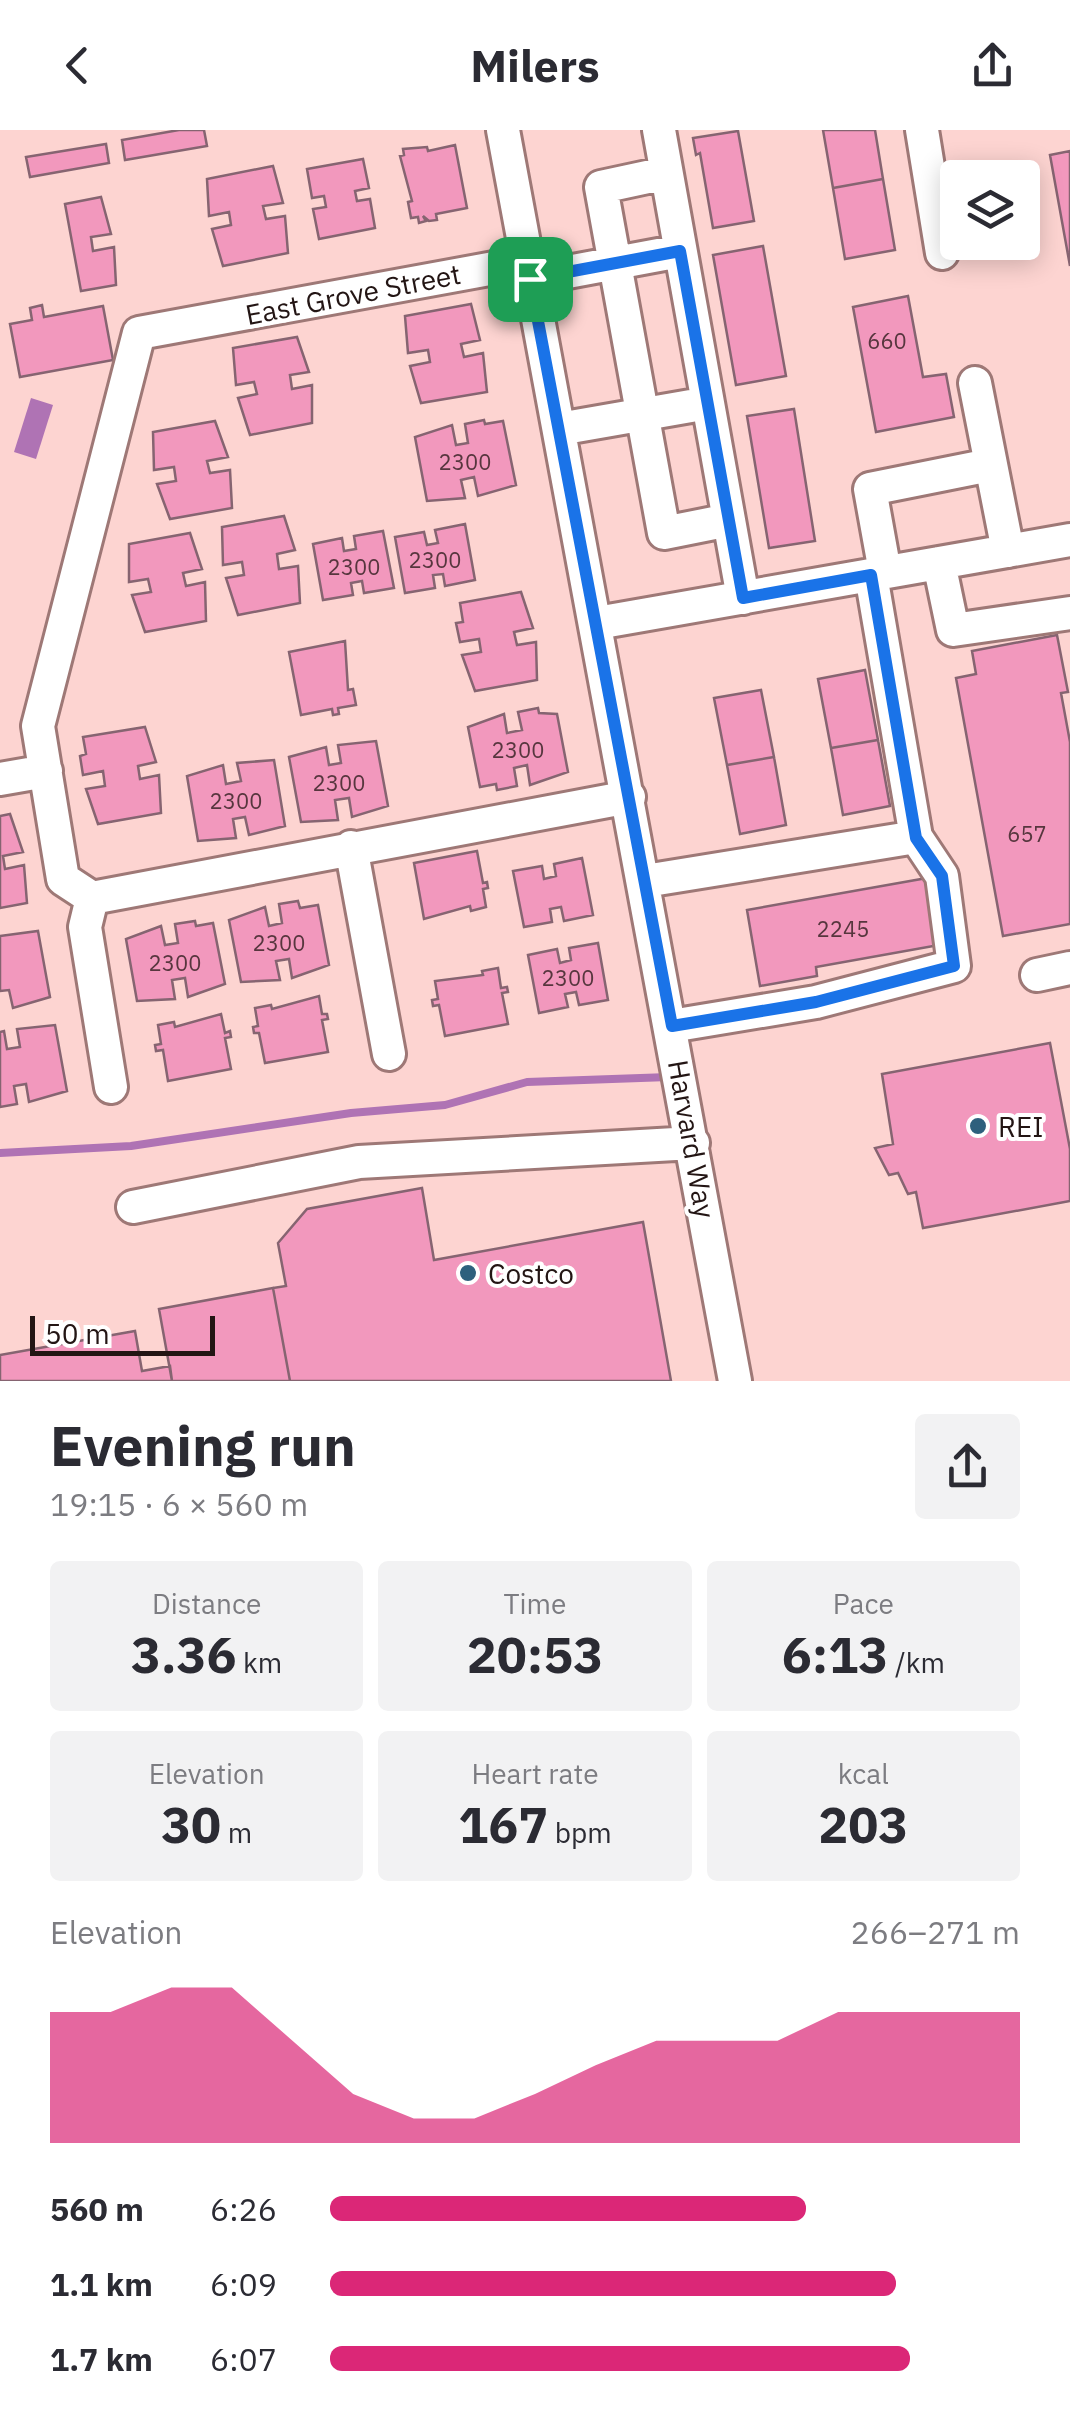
<!DOCTYPE html>
<html lang="en">
<head>
<meta charset="utf-8">
<style>
  :root { --surface:#fff; --page:#f2f2f3; --text:#2b2b33; --muted:#7c7c81; --accent:#db2777 }
  body { margin:0; font-family:"IBM Plex Sans",sans-serif; background:var(--page); color:var(--text); height:100vh; display:flex; flex-direction:column; font-size:38px; white-space:nowrap }
  * { box-sizing:border-box; margin:0 }
  p { font-size:32px; color:var(--muted) }
  .icon { flex:none; width:55px; height:55px; fill:none; stroke:currentColor; stroke-width:2; stroke-linecap:round; stroke-linejoin:round }
  .map { position:relative; height:1251px; overflow:hidden }
  .panel { display:flex; flex-direction:column; background:var(--surface); flex:1 }
  .panel>* { flex:none }
  .tools { position:absolute; left:940px; top:30px; display:grid; gap:20px }
  .tools a { display:grid; place-items:center; width:100px; height:100px; border-radius:10px; background:var(--surface); box-shadow:0 5px 25px #0003; font-size:50px }
  .scale { position:absolute; left:30px; bottom:25px; width:185px; box-sizing:border-box; padding-left:10px; border:5px solid #231514; border-top:0; font-size:28px; line-height:35px; white-space:nowrap; color:#231514; -webkit-text-stroke:8px #fff; paint-order:stroke }
  .pin { position:absolute; display:grid; place-items:center; width:85px; height:85px; color:#fff; margin:-42px; border-radius:20px; box-shadow:0 5px 15px #0006 }
  .round { display:grid; place-items:center; flex:none; width:105px; height:105px; border-radius:10px; background:var(--page) }
  .summary { display:flex; align-items:center; justify-content:space-between; height:170px; padding:0 50px }
  h1 { font-size:55px; font-weight:700; line-height:75px }
  .figures { display:grid; grid-template-columns:repeat(3,1fr); gap:15px; height:170px; padding:10px 50px }
  .figures div { display:grid; align-content:center; border-radius:10px; background:var(--page); text-align:center }
  .figures b { font-size:50px; font-weight:700 }
  .figures small { font-size:28px; font-weight:400 }
  .figures p { font-size:28px }
  .chart { height:280px; padding:20px 50px }
  .chart p { display:flex; justify-content:space-between }
  .chart svg { width:100%; height:180px; margin-top:10px; fill:var(--accent); opacity:.7 }
  ul { padding:0 50px; list-style:none; font-size:32px }
  li { display:grid; grid-template-columns:160px 120px 1fr; align-items:center; height:75px }
  li i { height:25px; border-radius:12px; background:var(--accent) }
  header { display:flex; justify-content:space-between; align-items:center; height:130px; padding:0 50px; background:var(--surface); font-size:45px; font-weight:700 }
  .map>svg:first-child { display:block }
  .water { fill:#af73b4 }
  .lines { fill:none; stroke-linecap:round; stroke-linejoin:round }
  .stream { stroke:#af73b4; stroke-width:8 }
  .building { fill:#f298bd; stroke:#866471; stroke-width:2.5 }
  .minor-casing { stroke:#9e7876; stroke-width:38 }
  .minor { stroke:#fff; stroke-width:32 }
  .route-casing { stroke:#fff; stroke-width:20 }
  .route { stroke:#1a73e8; stroke-width:12 }
  .poi-dot { fill:#2e607d; stroke:#fff; stroke-width:4 }
  .labels { text-anchor:middle; dominant-baseline:central; stroke-width:8; stroke-linejoin:round; paint-order:stroke }
  .number-label { font-size:22px; fill:#57363e }
  .street-label { font-size:28px; fill:#231514; stroke:#fff }
  .poi-label { font-size:28px; fill:#231514; stroke:#fff; text-anchor:start }
</style>
</head>
<body>
<header><svg class="icon" aria-label="back" viewBox="0 0 24 24"><path d="M15 5l-7 7 7 7"/></svg>Milers<svg class="icon" aria-label="share" viewBox="0 0 24 24"><path d="M12 15V3M7 8l5-5 5 5M5 13v7h14v-7"/></svg></header>
<div class="map">
<svg width="1070" height="1251" viewBox="0 0 1070 1251">
  <rect width="100%" height="100%" fill="#fdd4d1"/>
  <!-- water -->
  <path class="water" d="M31,268L53,275L36,329L14,322Z"/>
  <g class="lines">
    <!-- stream -->
    <path class="stream" d="M0,1023L131,1016L351,983L445,975L527,952L669,947"/>
  </g>
  <!-- building -->
  <path class="building" d="M179,0H204L207,16L125,30L122,10Z
    M823,0H875L883,49L833,58Z
    M738,1L754,91L713,98L700,23L696,25L693,8Z
    M106,14L109,33L30,47L26,27Z
    M455,15L467,78L436,84L437,90L429,91L423,86L426,91L419,93L418,87L411,88L408,72L412,71L400,26L404,25L403,19L427,17L428,21Z
    M1070,21V136L1050,25Z
    M363,29L369,58L355,61L357,71L370,69L375,98L319,109L313,79L326,77L324,66L312,68L307,39Z
    M273,36L283,73L263,76L266,89L285,86L288,123L223,136L212,99L231,95L229,82L209,86L207,49Z
    M883,49L895,120L845,129L833,58Z
    M101,67L111,104L91,107L93,121L114,117L116,155L81,161L65,74Z
    M763,116L786,246L736,255L713,125Z
    M908,166L923,247L946,244L954,287L876,302L853,177Z
    M471,174L480,210L461,214L464,227L483,223L487,262L421,273L410,236L430,232L428,220L408,223L405,186Z
    M42,175L44,187L103,176L113,230L20,247L10,194L32,190L30,178Z
    M297,207L309,242L290,245L292,259L312,255V293L250,305L238,268L257,264L254,252L236,255L233,218Z
    M794,279L815,411L769,418L747,286Z
    M484,290L485,294L503,291L516,355L478,366L474,347L461,350L465,368L427,371L415,307L452,295L456,315L468,313L465,294Z
    M215,291L228,327L207,331L210,343L230,340L232,378L170,389L157,354L176,351L174,337L154,340L153,302Z
    M284,386L295,420L277,424L279,439L298,436L300,473L238,485L226,448L244,445L242,432L223,435L222,397Z
    M465,394L475,450L445,456L443,444L433,445L435,458L405,463L395,407L424,402L427,415L438,413L435,400Z
    M383,401L394,458L364,463L362,451L351,453L353,465L323,470L313,414L342,408L344,421L356,419L354,406Z
    M190,403L202,439L183,443L186,456L205,452L206,491L145,502L132,465L151,462L148,449L129,452V414Z
    M521,462L533,498L514,502L517,515L536,512L537,550L475,561L462,525L481,522L479,509L460,512L456,493L463,492L460,473Z
    M1057,505L1068,562L1061,563L1070,612V794L1003,806L956,548L976,544L972,521Z
    M345,511L348,560L353,559L356,575L338,578L339,584L333,585L332,579L301,585L289,522Z
    M865,540L878,610L831,618L818,549Z
    M761,560L774,627L727,635L714,568Z
    M538,578L539,583L557,584L568,642L530,655L527,635L514,638L517,656L497,660L496,654L480,657L468,597L504,584L507,603L522,600L518,582Z
    M145,597L156,632L138,636L140,649L159,645L161,683L98,694L86,659L105,656L103,641L83,645L80,626L86,624L83,607Z
    M878,610L890,676L843,685L831,618Z
    M376,611L388,676L352,687L349,668L335,670L338,690L301,692L289,627L326,617L329,635L341,633L338,615Z
    M774,627L786,695L740,704L727,635Z
    M274,630L285,696L249,705L245,687L233,689L236,708L198,711L187,646L223,635L226,654L241,651L237,633Z
    M10,684L23,722L3,726L5,739L24,735L27,773L0,778V686Z
    M477,721L483,753L487,752L488,758L483,759L486,777L471,781L470,776L424,789L414,733Z
    M582,728L593,785L564,791L561,777L550,779L552,792L524,797L513,741L542,736L544,749L556,746L554,734Z
    M927,748L939,815L816,837L817,846L760,856L747,780Z
    M298,771L300,778L318,775L329,835L292,848L289,829L276,831L280,850L241,852L229,790L265,777L269,796L282,793L279,774Z
    M195,791L196,796L213,793L225,854L188,867L185,848L172,850L175,869L137,871L126,809L161,796L165,815L178,813L175,794Z
    M38,801L50,867L13,878L9,860L0,861V806Z
    M598,813L608,870L579,875L576,862L565,864L568,877L539,883L528,825L557,819L560,833L571,830L569,818Z
    M498,838L501,858L507,857L508,862L502,863L508,894L445,906L439,875L433,876L432,870L438,869L435,851L483,845L482,841Z
    M319,866L322,884H327L328,889L322,890L328,922L265,933L259,903H254L253,897L258,896L255,878L271,875L272,879Z
    M221,884L225,903L230,901L231,907L225,908L231,939L168,951L163,920L156,921L155,915L161,914L158,895L174,892L175,897Z
    M55,895L67,961L29,972L26,954L14,956L17,974L0,977V902L4,901L7,919L20,917L17,899Z
    M1050,913L1070,1019V1071L923,1098L916,1062L908,1064L898,1043L889,1045L875,1018L893,1014L882,944Z
    M422,1058L434,1130L643,1092L671,1251H290L273,1158L286,1156L278,1113L307,1079Z
    M273,1158L290,1251H172L159,1179Z
    M135,1201L142,1241L170,1236L172,1251H0V1225Z"/>
  <g class="lines">
    <!-- minor casing -->
    <g class="minor-casing">
      <path id="minor" d="M503,0L735,1251
        M659,0L743,468
        M922,0L942,123
        M666,43L601,57L664,403L729,390
        M527,132L139,203L38,596L63,749L92,768L629,667
        M530,149L680,121
        M975,253L1008,421
        M559,299L708,273
        M939,433L953,500L1070,483
        M885,442L870,359L990,335
        M597,493L1070,410
        M0,649L46,641
        M351,717L389,924
        M645,751L916,707
        M92,768L85,797L111,957
        M1037,845L1070,838
        M671,896L816,872L954,836L942,746L916,707L871,445
        M133,1077L359,1032L693,1013"/>
    </g>
    <!-- minor -->
    <use href="#minor" class="minor"/>
  </g>
  <g class="lines">
    <!-- route casing -->
    <g class="route-casing">
      <path id="route" d="M680,121L743,468L871,445L916,708L942,746L954,836L816,872L672,896L530,149Z"/>
    </g>
    <!-- route -->
    <use href="#route" class="route"/>
  </g>
  <!-- markers -->
  <g class="poi-dot">
    <circle cx="978" cy="996" r="10"/>
    <circle cx="468" cy="1143" r="10"/>
  </g>
  <g class="labels">
    <!-- number labels -->
    <g class="number-label">
      <text x="887" y="210">660</text>
      <text x="465" y="331">2300</text>
      <text x="435" y="429">2300</text>
      <text x="354" y="436">2300</text>
      <text x="518" y="619">2300</text>
      <text x="339" y="652">2300</text>
      <text x="236" y="670">2300</text>
      <text x="1027" y="703">657</text>
      <text x="843" y="798">2245</text>
      <text x="279" y="812">2300</text>
      <text x="175" y="832">2300</text>
      <text x="568" y="847">2300</text>
    </g>
    <!-- street labels -->
    <g class="street-label">
      <text transform="translate(353 164) rotate(-11)">East Grove Street</text>
      <text transform="translate(692 1009) rotate(80)">Harvard Way</text>
    </g>
    <!-- poi labels -->
    <g class="poi-label">
      <text x="998" y="996">REI</text>
      <text x="488" y="1143">Costco</text>
    </g>
  </g>
</svg>
<div class="tools">
<a><svg class="icon" aria-label="layers" viewBox="0 0 24 24"><path d="M12 4l9 5-9 5-9-5zM3 14l9 5 9-5"/></svg></a>
</div>
<div class="scale">50 m</div>
<div class="pin" style="left:530px;top:149px;background:#1e9e55"><svg class="icon" aria-label="arrive" viewBox="0 0 24 24"><path d="M6 21V4h12l-3 4 3 4H6"/></svg></div>
</div>
<section class="panel">
<div class="summary"><div><h1>Evening run</h1><p>19:15 · 6 × 560 m</p></div><a class="round"><svg class="icon" aria-label="share" viewBox="0 0 24 24"><path d="M12 15V3M7 8l5-5 5 5M5 13v7h14v-7"/></svg></a></div>
<div class="figures">
<div><p>Distance</p><b>3.36<small> km</small></b></div>
<div><p>Time</p><b>20:53</b></div>
<div><p>Pace</p><b>6:13<small> /km</small></b></div>
</div>
<div class="figures">
<div><p>Elevation</p><b>30<small> m</small></b></div>
<div><p>Heart rate</p><b>167<small> bpm</small></b></div>
<div><p>kcal</p><b>203</b></div>
</div>
<div class="chart"><p><span>Elevation</span>266–271 m</p>
<svg viewBox="0 0 160 44" preserveAspectRatio="none"><path d="M0 44V12L10 12L20 6L30 6L40 19L50 32L60 38L70 38L80 32L90 25L100 19L110 19L120 19L130 12L140 12L150 12L160 12V44z"/></svg>
</div>
<ul>
<li><b>560 m</b>6:26<i style="width:69%"></i></li>
<li><b>1.1 km</b>6:09<i style="width:82%"></i></li>
<li><b>1.7 km</b>6:07<i style="width:84%"></i></li>
</ul>
</section>
</body>
</html>
